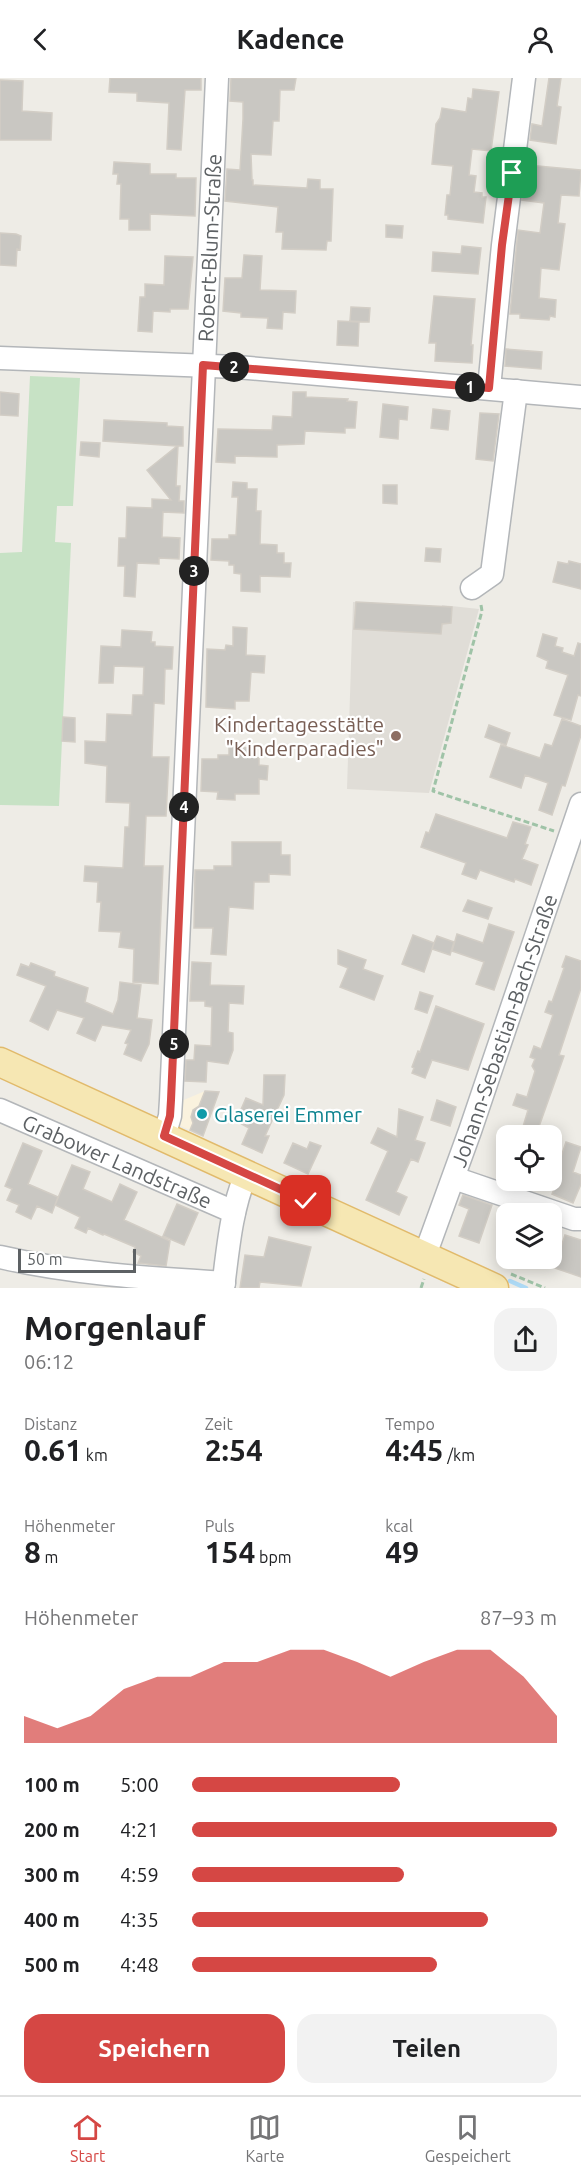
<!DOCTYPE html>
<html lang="de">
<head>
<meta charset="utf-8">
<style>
  :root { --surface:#fff; --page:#f2f2f2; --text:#202124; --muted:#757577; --line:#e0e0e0; --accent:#d54744 }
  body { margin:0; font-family:Ubuntu,sans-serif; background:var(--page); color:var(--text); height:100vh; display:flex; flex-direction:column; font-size:22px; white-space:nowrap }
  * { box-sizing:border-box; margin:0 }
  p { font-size:20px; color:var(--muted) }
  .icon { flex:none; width:33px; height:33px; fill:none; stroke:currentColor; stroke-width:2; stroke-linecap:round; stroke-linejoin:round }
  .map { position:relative; height:1210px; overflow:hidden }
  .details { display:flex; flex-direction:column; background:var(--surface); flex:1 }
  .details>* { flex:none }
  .controls { position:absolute; left:496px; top:1047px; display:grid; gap:12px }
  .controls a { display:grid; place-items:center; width:66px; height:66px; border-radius:12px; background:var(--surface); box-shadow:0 3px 15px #0003; font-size:30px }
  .scale { position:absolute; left:18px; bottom:15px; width:118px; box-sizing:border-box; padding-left:6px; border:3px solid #5d6164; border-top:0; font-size:16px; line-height:21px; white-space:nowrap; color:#5d6164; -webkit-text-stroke:4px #fff; paint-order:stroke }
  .pin { position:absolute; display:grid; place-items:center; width:51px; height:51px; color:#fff; margin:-26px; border-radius:12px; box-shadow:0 3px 9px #0006 }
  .km { position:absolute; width:30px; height:30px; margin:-15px; border-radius:50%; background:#222; color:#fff; font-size:16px; line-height:30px; text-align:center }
  .round { display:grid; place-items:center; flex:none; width:63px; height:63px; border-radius:18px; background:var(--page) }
  .summary { display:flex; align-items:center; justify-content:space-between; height:102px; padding:0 24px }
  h1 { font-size:33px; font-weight:600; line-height:45px }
  .stats { display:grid; grid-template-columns:repeat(3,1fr); gap:9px; height:102px; padding:6px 24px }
  .stats div { display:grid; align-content:center }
  .stats b { font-size:30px; font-weight:600 }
  .stats small { font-size:16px; font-weight:400 }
  .stats p { font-size:16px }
  .chart { height:168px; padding:12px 24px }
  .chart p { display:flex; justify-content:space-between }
  .chart svg { width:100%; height:108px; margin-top:6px; fill:var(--accent); opacity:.7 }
  .cta { display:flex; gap:12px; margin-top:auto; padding:12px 24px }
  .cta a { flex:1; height:69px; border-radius:18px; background:var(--accent); color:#fff; font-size:24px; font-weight:600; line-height:69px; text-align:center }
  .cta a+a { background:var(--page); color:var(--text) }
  ul { padding:0 24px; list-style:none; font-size:20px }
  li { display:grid; grid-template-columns:96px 72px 1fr; align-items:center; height:45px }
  li i { height:15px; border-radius:8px; background:var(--accent) }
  header { display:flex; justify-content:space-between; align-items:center; height:78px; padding:0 24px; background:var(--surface); font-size:27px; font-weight:600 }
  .tab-bar { display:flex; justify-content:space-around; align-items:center; height:84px; border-top:2px solid var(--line); background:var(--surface); font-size:16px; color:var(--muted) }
  .tab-bar a { display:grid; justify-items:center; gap:3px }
  .tab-bar .active { color:var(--accent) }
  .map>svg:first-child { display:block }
  .commercial { fill:#faf2de }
  .education { fill:#e0ddd7 }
  .green { fill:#c7e2c5 }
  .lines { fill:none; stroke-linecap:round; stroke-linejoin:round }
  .stream { stroke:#aedaf5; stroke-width:4.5 }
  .building { fill:#c9c7c2; stroke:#d2cdc5; stroke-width:1.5 }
  .minor-casing { stroke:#b3b6b9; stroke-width:25 }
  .major-casing { stroke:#e1ba6b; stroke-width:31 }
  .path { stroke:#9fc3a7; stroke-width:3; stroke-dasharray:6 3; stroke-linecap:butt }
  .minor { stroke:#fff; stroke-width:22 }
  .major { stroke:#f6e7b3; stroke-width:28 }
  .route-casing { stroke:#fff; stroke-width:12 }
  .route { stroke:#d54744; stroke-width:8 }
  .education-dot { fill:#8d6e63; stroke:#fff; stroke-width:2 }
  .culture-dot { fill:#0f9aa8; stroke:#fff; stroke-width:2 }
  .labels { text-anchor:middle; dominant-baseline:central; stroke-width:4.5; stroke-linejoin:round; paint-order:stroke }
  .street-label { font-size:21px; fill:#5d6164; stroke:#fff }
  .education-label { font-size:21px; fill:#785e54; stroke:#fff; text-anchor:end }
  .culture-label { font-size:21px; fill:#0d838f; stroke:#fff; text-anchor:start }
</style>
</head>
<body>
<header><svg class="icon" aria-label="back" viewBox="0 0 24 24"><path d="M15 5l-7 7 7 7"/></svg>Kadence<svg class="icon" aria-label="person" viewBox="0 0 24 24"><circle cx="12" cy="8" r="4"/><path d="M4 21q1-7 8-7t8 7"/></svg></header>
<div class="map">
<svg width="581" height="1210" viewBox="0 0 581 1210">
  <rect width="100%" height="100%" fill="#eeece6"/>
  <!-- commercial -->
  <path class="commercial" d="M205,1013L219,1014L203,1058L176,1046L179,1024Z"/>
  <!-- education -->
  <path class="education" d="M353,524L442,529V527L479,531L429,715L347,711Z"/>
  <!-- green -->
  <path class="green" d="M30,298L80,300L73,428H57L55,464L71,465L59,728L0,727V475L22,474Z"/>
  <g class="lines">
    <!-- stream -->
    <path class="stream" d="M510,1203L526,1210"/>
  </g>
  <!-- building -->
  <path class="building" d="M110,0H201V12H185L181,72L167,71L169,25L137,23V15L109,14Z
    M231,0H296L294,12H280L279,43H273L271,77L251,76L252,102H253V107L307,110L308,101L320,102V111H333L331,163H327L326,172L282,171L283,154H276L278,129L225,123L227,91L240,92L243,41V24L230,23Z
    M549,0H561L557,28L561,29L556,66L530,62L532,46L542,48Z
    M0,2L23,3L22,33L52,35L51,62H0Z
    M473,11L499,14L491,73L472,71L469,97L476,98L474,114L482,115V119H486L483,145L448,141V137H445L447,117H450L453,88L432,86L436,46L440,40L442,30L466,34L468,20L472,21Z
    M114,84L150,86V96H176V100H196L195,138L150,136V152H129V141H120L121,106H117L118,96H113Z
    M527,87L581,92L579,118L561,117L558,145L565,146L559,192L541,190L539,220L556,222L555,239L550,238L549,242L520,240V236H510L518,152L540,155L544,125L522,122Z
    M386,147L403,148L402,160L386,159Z
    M0,155L16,156L21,158L20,172L17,171L16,188L0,187Z
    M462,168L481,170L478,196L432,193L433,174L461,176Z
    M244,177L262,178L260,212L296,213L295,235L283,234L282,251L267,250L268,240L241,239V235L223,233L225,200H242Z
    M165,178L193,179L188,231H170V234L153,233L152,254L138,253L140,219H145V206L164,207Z
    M434,218L475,221L471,267H473L472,285L435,283L436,265H429Z
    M351,229L370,230L369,244L350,243Z
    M338,243L359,244L358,268L337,267Z
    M506,271L542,274L541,291L505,288Z
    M0,314L19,316L18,338L0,337Z
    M293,314H306V319L348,321L347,323L357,324L355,350H345V355L305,353L304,366L277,367V379L235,378V385L216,384L218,351L272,352L273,338L292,339Z
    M383,326L408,329L407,342L399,341L398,361L380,359Z
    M433,331L450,333L448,352L431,350Z
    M480,335L499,336L493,383L476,381Z
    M104,342L167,345V348L183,349V368H178L176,408H180L179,423H184V435L163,434L162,459L180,460L179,481L159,480V486L137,485L135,519L124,518L125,488H118L119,460H126L127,429L152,430V421L171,422L147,392L177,368L103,363Z
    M81,364L100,365L99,379L80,377Z
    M233,404L247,405V411H257L256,433H261L260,466L277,467V475H284V485H291L290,499L260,498V514L241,513V496L234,495V487H229V483L211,482L212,461H229V457H236L238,419H232Z
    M383,407H397V426L383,425Z
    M426,470L441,471L440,484L425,483Z
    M569,483L581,486V511L553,504L558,484L568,486Z
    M356,524L452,529L451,545L442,546L441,556L354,551Z
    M233,549L247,550L246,577L265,578L264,595L251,594L249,623H235V631L206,629L207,571L225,572L226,567L233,568Z
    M122,552L152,554L151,564H155V568L173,569L172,591H165L164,626L154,625L152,675V679H169L166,738H146L144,788H163L158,906L133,904L134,871L119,869L121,854L99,853L101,824H97L98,804L84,803L85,788L123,790L125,749H129L130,725L106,724L107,688L85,685V663L106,664L107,636L132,637L133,617H143L144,589L114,588L113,605H99L101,568L121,569Z
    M543,556L557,560L555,568L563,570L562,574L574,578L578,565L581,566V618L578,617L571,642L554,637L568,597L546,590L548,583L537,578Z
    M63,639L75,640V664L62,663Z
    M562,641L581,648V657L565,708L562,707L552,737L539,732L548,705L525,697L521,710L490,699L501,667L540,680L545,666L552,668Z
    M489,647L510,655L506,667L485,659Z
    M229,668L248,670L247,678L259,680V687L268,688L267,702L259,701V716H235V722L217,721L218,714L201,713L202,681H218V677H229Z
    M436,736L507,760L513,744L531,749L525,766L528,767L522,781L538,787L531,807L515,801L514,804L480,792L476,801L462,796L466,785L421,769L426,754L429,755Z
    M232,764H281V777H290V797L269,796V804H254L253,831L229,829L226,877L211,876L213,850H194L195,792H214V788H232Z
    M468,822L492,830L488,841L463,833Z
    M489,846L514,854L494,912L476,906L484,884L452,873L457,856L483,865Z
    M413,857L434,865L437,858L454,864L450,877L432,871L434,865L424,894L402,886Z
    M338,872L366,882L363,891L383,898L374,922L340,909L348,890L338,886Z
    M566,878L581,883V910L559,977L564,978L536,1057L522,1052L528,1032L513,1027L517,1016L527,1019L535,993L532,988L535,981L530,979L534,968L541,971L553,937L545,934L549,923L552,924L564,890L562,889Z
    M192,884L211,885L210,907L244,908L243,926L229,925L228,954L233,955V972L228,986L207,983L206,1004L185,1003L186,982H194L195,967L211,968L212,929L205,928V923H190Z
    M31,885L55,894L54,898L88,910L85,924L113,936L118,922L120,904L141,907L137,940L152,942L149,966L141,983L124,976L128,966L125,965L131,952L102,947L95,963L77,955L84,940L57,932L48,952L30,943L46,908L17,897L21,886L29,889Z
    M420,914L433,918L427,935L415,931Z
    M436,928L484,946L468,992L432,982L425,1000L412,995L414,990L412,989L418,973L420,974Z
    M264,997H285L284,1017L265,1058H269L262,1075L242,1066L249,1050L236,1043L246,1020L263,1027Z
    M205,1013L219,1014L203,1058L190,1052L193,1045L191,1039L193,1032L199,1028Z
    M437,1022L456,1029L450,1048L431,1042Z
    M399,1031L423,1039L415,1062L425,1065L418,1084L411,1081L396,1114L407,1119L399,1137L366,1122L388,1073L371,1065L378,1050L397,1059Z
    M310,1064L321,1068L308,1096L284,1085L293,1065L307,1071Z
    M566,1064L581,1069L573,1094L581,1097V1106L573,1125L552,1116L556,1106L552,1105V1086L558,1088Z
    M23,1065L42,1073L28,1106L58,1119L52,1135L37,1128L31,1141L16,1134L19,1127L7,1122L12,1111L5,1108Z
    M72,1087L90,1094L83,1111L112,1124L120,1106L137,1114L124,1142L170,1163L166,1188L138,1185L141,1178L133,1174L135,1169L104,1156L103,1157L88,1150L86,1155L75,1150L80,1139L55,1127Z
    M463,1117L492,1127L479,1165L459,1158L469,1131L459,1127Z
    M177,1126L198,1135L184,1167L163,1158Z
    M565,1157L581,1162V1199L549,1188L554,1170L560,1172Z
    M269,1159L311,1169L301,1208L260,1204L259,1210H240L245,1177L264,1179Z"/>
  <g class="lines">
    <!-- minor casing -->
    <g class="minor-casing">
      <g id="minor">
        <path d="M0,280L237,289L581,319"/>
        <path d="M489,310L503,167L524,0"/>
        <path d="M472,510L492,496L516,313"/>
        <path id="s1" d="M0,1032L234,1134"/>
        <path id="s2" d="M164,1058L170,1038L171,1022L217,0"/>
        <path d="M454,1100L574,1141H581"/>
        <path id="s3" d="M425,1177L470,1053L581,726"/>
        <path d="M0,1179C74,1196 148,1200 224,1205"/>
        <path d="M223,1210C228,1171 231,1132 246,1096"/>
      </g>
    </g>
    <!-- major casing -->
    <g class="major-casing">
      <path id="major" d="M0,984L494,1210"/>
    </g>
    <!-- path -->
    <path class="path" d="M481,527L482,533L433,713L554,753
      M511,1196L545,1210
      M421,1210L424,1201"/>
    <!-- minor -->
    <use href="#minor" class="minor"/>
    <!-- major -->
    <use href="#major" class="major"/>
  </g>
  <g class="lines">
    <!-- route casing -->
    <g class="route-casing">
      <path id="route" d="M306,1123L164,1058L170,1038L171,1022L203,287L489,310L502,167L512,95"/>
    </g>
    <!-- route -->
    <use href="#route" class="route"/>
  </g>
  <!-- markers -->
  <circle class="education-dot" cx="396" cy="658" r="6"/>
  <circle class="culture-dot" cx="202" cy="1036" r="6"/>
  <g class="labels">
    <!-- street labels -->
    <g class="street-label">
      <text stroke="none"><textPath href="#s2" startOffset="890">Robert-Blum-Straße</textPath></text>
      <text stroke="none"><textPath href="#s3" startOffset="238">Johann-Sebastian-Bach-Straße</textPath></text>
      <text stroke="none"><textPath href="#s1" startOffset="128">Grabower Landstraße</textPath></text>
    </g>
    <!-- education labels -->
    <g class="education-label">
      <text x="384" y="646">Kindertagesstätte<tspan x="384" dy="24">"Kinderparadies"</tspan></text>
    </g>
    <!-- culture labels -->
    <g class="culture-label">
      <text x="214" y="1036">Glaserei Emmer</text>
    </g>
  </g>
</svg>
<div class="controls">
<a><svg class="icon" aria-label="locate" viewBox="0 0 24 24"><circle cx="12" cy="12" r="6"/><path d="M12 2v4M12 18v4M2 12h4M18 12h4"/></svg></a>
<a><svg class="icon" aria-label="layers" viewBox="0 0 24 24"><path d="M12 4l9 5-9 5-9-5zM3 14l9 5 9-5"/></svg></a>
</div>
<div class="scale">50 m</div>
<div class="pin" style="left:512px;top:95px;background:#1e9e55"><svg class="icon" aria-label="arrive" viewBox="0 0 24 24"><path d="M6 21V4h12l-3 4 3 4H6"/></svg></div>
<div class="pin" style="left:306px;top:1123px;background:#d93025"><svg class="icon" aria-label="check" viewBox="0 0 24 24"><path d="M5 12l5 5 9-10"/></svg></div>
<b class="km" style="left:470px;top:309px">1</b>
<b class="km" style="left:234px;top:289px">2</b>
<b class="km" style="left:194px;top:493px">3</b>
<b class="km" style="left:184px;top:729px">4</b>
<b class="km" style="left:174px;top:966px">5</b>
</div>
<section class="details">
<div class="summary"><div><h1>Morgenlauf</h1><p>06:12</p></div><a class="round"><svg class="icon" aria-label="share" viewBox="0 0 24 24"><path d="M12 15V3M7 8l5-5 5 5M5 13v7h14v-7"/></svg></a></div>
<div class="stats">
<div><p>Distanz</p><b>0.61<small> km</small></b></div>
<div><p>Zeit</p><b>2:54</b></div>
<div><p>Tempo</p><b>4:45<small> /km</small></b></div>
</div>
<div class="stats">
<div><p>Höhenmeter</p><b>8<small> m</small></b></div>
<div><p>Puls</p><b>154<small> bpm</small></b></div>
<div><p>kcal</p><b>49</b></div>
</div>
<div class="chart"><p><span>Höhenmeter</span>87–93 m</p>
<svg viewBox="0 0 160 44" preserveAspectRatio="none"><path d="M0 44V33L10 38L20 33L30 22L40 17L50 17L60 11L70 11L80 6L90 6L100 11L110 17L120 11L130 6L140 6L150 17L160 33V44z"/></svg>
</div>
<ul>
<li><b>100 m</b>5:00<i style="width:57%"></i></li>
<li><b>200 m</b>4:21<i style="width:100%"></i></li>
<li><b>300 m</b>4:59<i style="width:58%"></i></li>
<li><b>400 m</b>4:35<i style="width:81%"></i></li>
<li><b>500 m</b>4:48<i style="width:67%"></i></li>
</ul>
<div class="cta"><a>Speichern</a><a>Teilen</a></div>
</section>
<nav class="tab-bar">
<a class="active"><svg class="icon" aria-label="home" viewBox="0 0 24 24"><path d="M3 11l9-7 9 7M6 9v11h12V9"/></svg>Start</a>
<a><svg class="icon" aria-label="map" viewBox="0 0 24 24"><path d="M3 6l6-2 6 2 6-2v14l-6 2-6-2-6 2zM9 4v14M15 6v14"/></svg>Karte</a>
<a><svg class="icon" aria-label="saved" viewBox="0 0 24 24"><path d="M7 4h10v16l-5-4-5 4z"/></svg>Gespeichert</a>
</nav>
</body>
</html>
